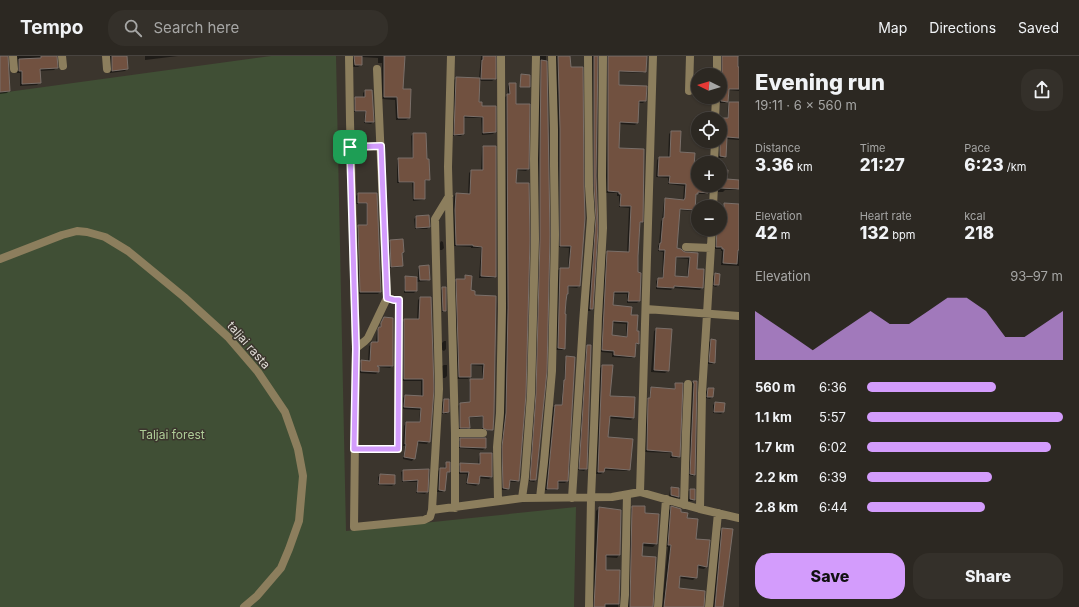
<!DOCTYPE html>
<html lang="en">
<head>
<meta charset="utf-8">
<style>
  :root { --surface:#2c2822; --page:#34302a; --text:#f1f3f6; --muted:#a6a6a5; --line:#484440; --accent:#d39cfc }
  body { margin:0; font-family:Inter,sans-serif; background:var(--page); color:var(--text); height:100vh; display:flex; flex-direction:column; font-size:15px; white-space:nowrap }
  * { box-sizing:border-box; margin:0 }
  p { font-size:13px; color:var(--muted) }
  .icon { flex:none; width:22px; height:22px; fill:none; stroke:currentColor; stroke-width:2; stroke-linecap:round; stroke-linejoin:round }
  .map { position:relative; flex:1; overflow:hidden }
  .drawer { display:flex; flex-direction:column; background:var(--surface); width:340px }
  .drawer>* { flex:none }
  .needle { width:26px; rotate:275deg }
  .buttons { position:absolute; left:691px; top:12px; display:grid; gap:8px }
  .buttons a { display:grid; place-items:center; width:36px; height:36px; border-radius:50%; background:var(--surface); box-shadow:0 1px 3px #0004,0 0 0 1px var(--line); font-size:20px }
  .pin { position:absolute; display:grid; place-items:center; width:34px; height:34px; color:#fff; margin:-17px; border-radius:8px; box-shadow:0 2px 6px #0006 }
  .round { display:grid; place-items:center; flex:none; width:42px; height:42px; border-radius:16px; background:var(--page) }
  .summary { display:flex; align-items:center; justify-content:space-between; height:68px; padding:0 16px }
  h1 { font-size:22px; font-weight:800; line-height:30px }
  .metrics { display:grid; grid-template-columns:repeat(3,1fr); gap:6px; height:68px; padding:4px 16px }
  .metrics div { display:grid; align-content:center }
  .metrics b { font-size:17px; font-weight:800 }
  .metrics small { font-size:11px; font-weight:400 }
  .metrics p { font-size:11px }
  .chart { height:112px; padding:8px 16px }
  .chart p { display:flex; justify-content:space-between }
  .chart svg { width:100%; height:72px; margin-top:4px; fill:var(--accent); opacity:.7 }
  .action { display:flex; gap:8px; margin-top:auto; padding:8px 16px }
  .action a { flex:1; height:46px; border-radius:16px; background:var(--accent); color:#111; font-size:16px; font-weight:800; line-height:46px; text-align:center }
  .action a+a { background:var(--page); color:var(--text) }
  ul { padding:0 16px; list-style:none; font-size:13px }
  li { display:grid; grid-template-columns:64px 48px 1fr; align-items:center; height:30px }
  li i { height:10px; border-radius:5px; background:var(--accent) }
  header { display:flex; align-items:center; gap:24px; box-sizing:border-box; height:56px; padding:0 20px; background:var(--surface); border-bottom:1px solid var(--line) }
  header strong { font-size:19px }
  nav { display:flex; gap:22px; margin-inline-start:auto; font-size:14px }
  .search { width:280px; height:36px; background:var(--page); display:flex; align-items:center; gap:10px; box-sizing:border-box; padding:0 14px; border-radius:16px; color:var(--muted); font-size:15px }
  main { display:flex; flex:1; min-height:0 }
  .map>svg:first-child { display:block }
  .green { fill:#404f35 }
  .shadow { fill:#0007; fill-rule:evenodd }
  .building { fill:#715140; stroke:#7a6f69; fill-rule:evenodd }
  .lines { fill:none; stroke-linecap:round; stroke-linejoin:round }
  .street { stroke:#8c7e5d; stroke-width:8 }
  .route-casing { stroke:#fff; stroke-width:8 }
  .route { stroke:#d39cfc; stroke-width:5 }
  .labels { text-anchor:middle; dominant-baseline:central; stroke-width:3; stroke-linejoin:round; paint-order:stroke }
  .street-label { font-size:12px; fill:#dedbd5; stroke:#3b352d }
  .park-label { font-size:12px; fill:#aecd97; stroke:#3b352d }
</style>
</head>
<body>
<header>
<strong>Tempo</strong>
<div class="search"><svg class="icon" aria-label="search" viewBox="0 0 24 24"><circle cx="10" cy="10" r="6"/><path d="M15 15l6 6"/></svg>Search here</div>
<nav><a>Map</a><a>Directions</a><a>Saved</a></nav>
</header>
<main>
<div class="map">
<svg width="739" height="551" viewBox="0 0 739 551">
  <rect width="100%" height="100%" fill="#3b352d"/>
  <!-- green -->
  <path class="green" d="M271,0H336L346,475L576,451L574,551H0V37Z"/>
  <!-- shadow -->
  <path class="shadow" d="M17,0H56L57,11L54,14L39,15L40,26L37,29L20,30V17H17Z
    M108,0H126L127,13L125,15L110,17L109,2Z
    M145,0H178L145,4Z
    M351,0H404L402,34L409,62L406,64H396L395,44L382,43V7H378V2L361,1V9L358,11H352Z
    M481,0H495V23L492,25H479L478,47L495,76L493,78L482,79L481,62H463V78L461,80H453L454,24L456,22L479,23Z
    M539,0H546L548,179L536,424L534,426L529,425L535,341L539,186L538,106Z
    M555,0H569L579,230L577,232L567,231L564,246V293L562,294H556L558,214L560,213H568L569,192L559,191L558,75Z
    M591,0H596V172L592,253L590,255H588L593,133Z
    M606,0H646L645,15L643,17L618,16V30L645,45L643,47H638L637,67L635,69L618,68V93L642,166L639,168L637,200L639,245L637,247H627V238H613L612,250L630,260L635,276L638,287L636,289L634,300L632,302L612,301V297L601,296L605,198L608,196L627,197L629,152L619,151V140H617V137H606L607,3ZM612,267L626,268V281L611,280Z
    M720,0L739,1V35L728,34L727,45L725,47H720L719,41H720V24L721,22V2Z
    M0,1L9,35L7,37L0,38Z
    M510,28L515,49L528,113L526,115L516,114L518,424L516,426H509L508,432L506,434H502L501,394L504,360L506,255L505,41L508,39V30Z
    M365,35L373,66L371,68L364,67L365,56H354V44L356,42H363V37Z
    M729,47H739V84L726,83L725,100L723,102H718L719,87L718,85H720V64L721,63H727L728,48Z
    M671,76L692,125L698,126V129H708L707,136L705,138H696L695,139L694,153L692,155L679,154L676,193L682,196L697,198L696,214L702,232L700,234L673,232L671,234L656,233V225L658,223H662L663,196L658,195V190L659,188L661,165L662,164L664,145L666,143L683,145L684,130L668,128V122L656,121L657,104L659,102H668L669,78ZM675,202L688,203L687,222L673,221Z
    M413,78L426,104L429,123L427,125H424V143L422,144L413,145L412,127H397V104L399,103H412L411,80Z
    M483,91L495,220L494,222H479L481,192H471V191L454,190L453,156L454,140L456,138L468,139L469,117L471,115H481L482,92Z
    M720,115L726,124L738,133L736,134H725L723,136H718V129H720Z
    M358,138H376L380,236L378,238H359L357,172L359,170H366V148H356V140Z
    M725,148L739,149V210L721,209L722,195H721V193H715V173H720V160H722L723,150Z
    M416,161L429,171L427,173H415L414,163Z
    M390,185L401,198L402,209L400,211L390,212L389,187Z
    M441,185L443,186L444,192L442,194H440V187Z
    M420,211L429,223L427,225L416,226V235L414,237H404V223L406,221L418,222V213Z
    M715,218L718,229L716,231L713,230V220Z
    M466,220L470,235L474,240L495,241L492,373L490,375H485L482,374V361L468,362L469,371L467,373H459L458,350L460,348L469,347V326L471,324H482V310L470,309V321L468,323H457L455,226L457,224H464Z
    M443,232L445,254L444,256H442L441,234Z
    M420,242L429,385L427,388L416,387L414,402L412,405L403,403L405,390H403L404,370L406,367H419L420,354L403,353V342L405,340L421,341V325H402L403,266L405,264H417L418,244Z
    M384,262L392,310L390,312L378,311V316L376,318L360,317V307L362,305H368L369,290L373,287H376L377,275L380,272L382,264Z
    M657,273L668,315L665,317L651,316L654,275Z
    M711,284L714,306L712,308H708L709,286Z
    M444,285H446V293L444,295L442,294V287Z
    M588,290L586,413L584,415L578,414L586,292Z
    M567,301V425L565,427H557V433L555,434H545L553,351L555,350H561L563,327L564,326L565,303Z
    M444,309H447V320L445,322H443L442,310Z
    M602,310L609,341L633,362L631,364L608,362L607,382L629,413L627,415L603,414V416L601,418H596L600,312Z
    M693,326H696L694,418L693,420L689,419L692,330V327Z
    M676,328L679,400L677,402H670L671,397L645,396L647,344L649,342L650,334L651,332L674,334V330Z
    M708,333L712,341L710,343L706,342V335Z
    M444,344L448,356L446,358H442V346Z
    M715,347L723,356L721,358L713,357V349Z
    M461,384L485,392L483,394L459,392V385Z
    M481,398H491V421L489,423L479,422L478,428L476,430L466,428L467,418H459V410L461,408L478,409L479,400Z
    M447,407L448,416L447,417L444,434L442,436H437L438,415L440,413H444L445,409Z
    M428,414L427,436L425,438L416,437L417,426H402L401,416L403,415Z
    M380,419L394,420V428L392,430L378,429V421Z
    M672,432L678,433V441L676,443L669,441L670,434Z
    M690,434L694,443L692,445H688V435Z
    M633,451L644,458L656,488L653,491L642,490L641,501L652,551H627L630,453Z
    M599,452L620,454L619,499L617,502L605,501V515H619L618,551H592L596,455Z
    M671,452L680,457L686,463L706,511L704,513L697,512L696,521L693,524L679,522L678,533L703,551H662L668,491H666L669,454Z
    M722,473V551H713L720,475Z"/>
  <!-- building -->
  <path class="building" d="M0,0H8L10,35L0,36Z
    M41,0H57L58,12L40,13L41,27L22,28V15H19V3L41,2Z
    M112,0H127L128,13L112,15Z
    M354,0H362V9H355Z
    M384,0H405L403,33H411L410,62H398L397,41H384Z
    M483,0H496V23H481L482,4H483Z
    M558,0H570L571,11H583L584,130L585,162L580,230H568V238H567L566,245L565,258H566L565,293L558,292L560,212H569L571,190H560V73Z
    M594,0H598L596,120L598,172L593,253H590L596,162L594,130Z
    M608,0H647L646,16L619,15V29L647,30L646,45H639L638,67L620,66L619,92L644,93L643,166H640L638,200V216L641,217L640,245H628L629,236H614L613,249L632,251L631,259H638L637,275H639V288L636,287L635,301L614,299V295L602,294L607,195L629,196L631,150H620L621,138H619V136L608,135ZM613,265L628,266L627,281L612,279Z
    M722,0H738V11H739V33H729L728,46L721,45V41L720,37L721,23L722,19Z
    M541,4L547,5L550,179L547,315L536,424H530L536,338L540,183V103Z
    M521,18L530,19V31H520Z
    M456,21L480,22L479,46H482V50H496V76L483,77V61L464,60V78L454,79Z
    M509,27H516V48H530L529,113H517L516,127H529L530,183L526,338L519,425L510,424L509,433L503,432L502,391L506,357L508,252L507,38H510Z
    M365,34H372L374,66H365L366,55H355V41H365Z
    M729,46H739V82L727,81L726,101L720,100V65L721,62H728Z
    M671,75H681L680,96L695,97L693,124H698V129H708V137L698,136V138H696L695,154L680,153L677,192L681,193L683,195L685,196L698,197L697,213H704L703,232L674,230V232L657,231L658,222H663L665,194H659L660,187H661L663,162H664L665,142L684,144L685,142L686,128L669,127L670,120H658L659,101H670ZM676,201H690L688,221L675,220Z
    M413,77H426L427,103H429L430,124H425V143H414V126H399L398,102H413Z
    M483,90H496V221L481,220L482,191L473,190V189H456L455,154L456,137L470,138L471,114H483Z
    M720,114H728L727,123L739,124V133L720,132Z
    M358,137H377L381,236H360L358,169H367V147H358Z
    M724,147L739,148V194H738L737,208L723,207L724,193H722V191H716L717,173H720V159L724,160Z
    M429,159L430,171L416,172V160Z
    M403,183L404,196L402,197L403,210L391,211L390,184Z
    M429,209L430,224H420L419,210Z
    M715,217L720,218L719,229H714Z
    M465,219L472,220L471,234L475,235V239L496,240L494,357L493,374H487L483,372V360L469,361L470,372H460V347L470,346V323H483L484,308H471V321H459L456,223H465Z
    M405,220L417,221V235H405Z
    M442,231H446V255H443Z
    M420,241H431L434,333L430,386L418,385L415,403L404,401L406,388H405L406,366H420L421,352L404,351L405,339L423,340V323H404V263H419Z
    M384,261L393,262V310H377L379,311V316L361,315V304L370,305L371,287L372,286H378V273L379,271H381V267Z
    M656,272L672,273L669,315L654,314Z
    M711,283L716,284L715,307L709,306Z
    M587,289H591L587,413H579Z
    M566,300L575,301L568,425H558V433H547L555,349H562L564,324H565Z
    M602,309H613L610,340L635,341L634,362L610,360L608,381L633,383L630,414L605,412L604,416H598Z
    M693,325H697L695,419L690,418L694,328Z
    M675,327H683L680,401L672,400V396L647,394L648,342H650L651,331L675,333Z
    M708,332H714L713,341H707Z
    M444,343H449V356L443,357Z
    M715,346L725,347L724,356H714Z
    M460,382H486V392L460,391Z
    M480,397H492V421L480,420L479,428L467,427L469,416H460V407L480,408Z
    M446,406H450V416H447L445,435L439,434L440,412H446Z
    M429,413L428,436H417L418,424L403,425V414Z
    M380,418L395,419V428H379Z
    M671,431L679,432V441L671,439Z
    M690,433H695V444L690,443Z
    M632,450H645V457L659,458L657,488L643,487L642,500L656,501L653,551H630Z
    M671,450L681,453V456L688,457L687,462L698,463L696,483L710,484L707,511L698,509L697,522L680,520L679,532L705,535L704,551H664L671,489H668Z
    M599,451L621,454L620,499H606V514H620L619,548H605V551H594Z
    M722,472L733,473L723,551H715Z"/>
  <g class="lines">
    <!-- street -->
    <path class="street" d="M13,0L14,13
      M62,0L63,10
      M106,0L107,13
      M349,0L350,65L356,292L354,471L424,464L430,461L432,454
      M451,0L448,111L455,377V452
      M717,19V0
      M689,35L690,0
      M715,63L716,41
      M350,91L381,90
      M714,107L715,85
      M449,140L435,163L439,333L432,454L522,442L612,441L640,436L700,453L739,462
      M713,151L714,129
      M686,191L711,192
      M0,203L62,179L77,175L87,176L105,181L128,195L184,241L228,281L258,316L285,356L298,393L303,420L299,465L289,493L281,512L257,540L244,551
      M646,253L739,260
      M356,292L365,285L368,282L387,242L377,13
      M455,377H483
      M354,393H398L399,244H394L387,242
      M640,436L653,0
      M522,442L525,421L531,338L535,183L534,103L536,0
      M540,442L544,406L552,315L555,179L554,109V73L552,0
      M572,442L583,267L591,162L589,130L588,0
      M498,445L497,391L500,357L502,252L501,0
      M684,449L686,376L688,328
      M700,453L702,337L707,258L712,173
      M589,551L591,442L594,372L598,260L603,172L602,120L603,0
      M624,551L625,539L627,439
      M658,551L666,443
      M709,551L718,457"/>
  </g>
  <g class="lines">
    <!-- route casing -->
    <g class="route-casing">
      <path id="route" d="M381,90L387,242L394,244H399L398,393H354L356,292L350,91Z"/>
    </g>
    <!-- route -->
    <use href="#route" class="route"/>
  </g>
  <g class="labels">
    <!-- street labels -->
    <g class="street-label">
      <text transform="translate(249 289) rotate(49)">taljai rasta</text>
    </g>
    <!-- park labels -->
    <g class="park-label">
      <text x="172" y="378">Taljai forest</text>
    </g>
  </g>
</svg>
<div class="buttons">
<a><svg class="needle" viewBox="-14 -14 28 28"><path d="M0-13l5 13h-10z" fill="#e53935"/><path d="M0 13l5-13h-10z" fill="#a6a6a5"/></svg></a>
<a><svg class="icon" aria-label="locate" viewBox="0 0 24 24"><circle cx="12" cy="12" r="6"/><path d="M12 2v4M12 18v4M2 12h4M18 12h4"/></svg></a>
<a>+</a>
<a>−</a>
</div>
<div class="pin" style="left:350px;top:91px;background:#1e9e55"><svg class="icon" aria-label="arrive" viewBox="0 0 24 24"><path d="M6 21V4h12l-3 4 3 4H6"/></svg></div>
</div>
<section class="drawer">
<div class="summary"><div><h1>Evening run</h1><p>19:11 · 6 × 560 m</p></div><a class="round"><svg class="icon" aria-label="share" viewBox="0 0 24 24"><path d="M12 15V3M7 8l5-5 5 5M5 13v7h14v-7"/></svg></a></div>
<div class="metrics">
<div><p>Distance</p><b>3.36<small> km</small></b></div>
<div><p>Time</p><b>21:27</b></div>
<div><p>Pace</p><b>6:23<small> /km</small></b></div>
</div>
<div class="metrics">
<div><p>Elevation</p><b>42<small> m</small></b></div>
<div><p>Heart rate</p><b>132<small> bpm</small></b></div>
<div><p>kcal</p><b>218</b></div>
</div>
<div class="chart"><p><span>Elevation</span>93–97 m</p>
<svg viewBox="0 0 160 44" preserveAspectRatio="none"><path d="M0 44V14L10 22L20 30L30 38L40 30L50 22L60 14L70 22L80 22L90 14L100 6L110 6L120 14L130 30L140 30L150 22L160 14V44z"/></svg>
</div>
<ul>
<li><b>560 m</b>6:36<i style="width:66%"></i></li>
<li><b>1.1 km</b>5:57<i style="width:100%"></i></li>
<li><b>1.7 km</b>6:02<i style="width:94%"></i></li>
<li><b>2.2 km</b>6:39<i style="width:64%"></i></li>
<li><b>2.8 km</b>6:44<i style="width:60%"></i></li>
</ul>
<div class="action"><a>Save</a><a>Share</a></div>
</section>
</main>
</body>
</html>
